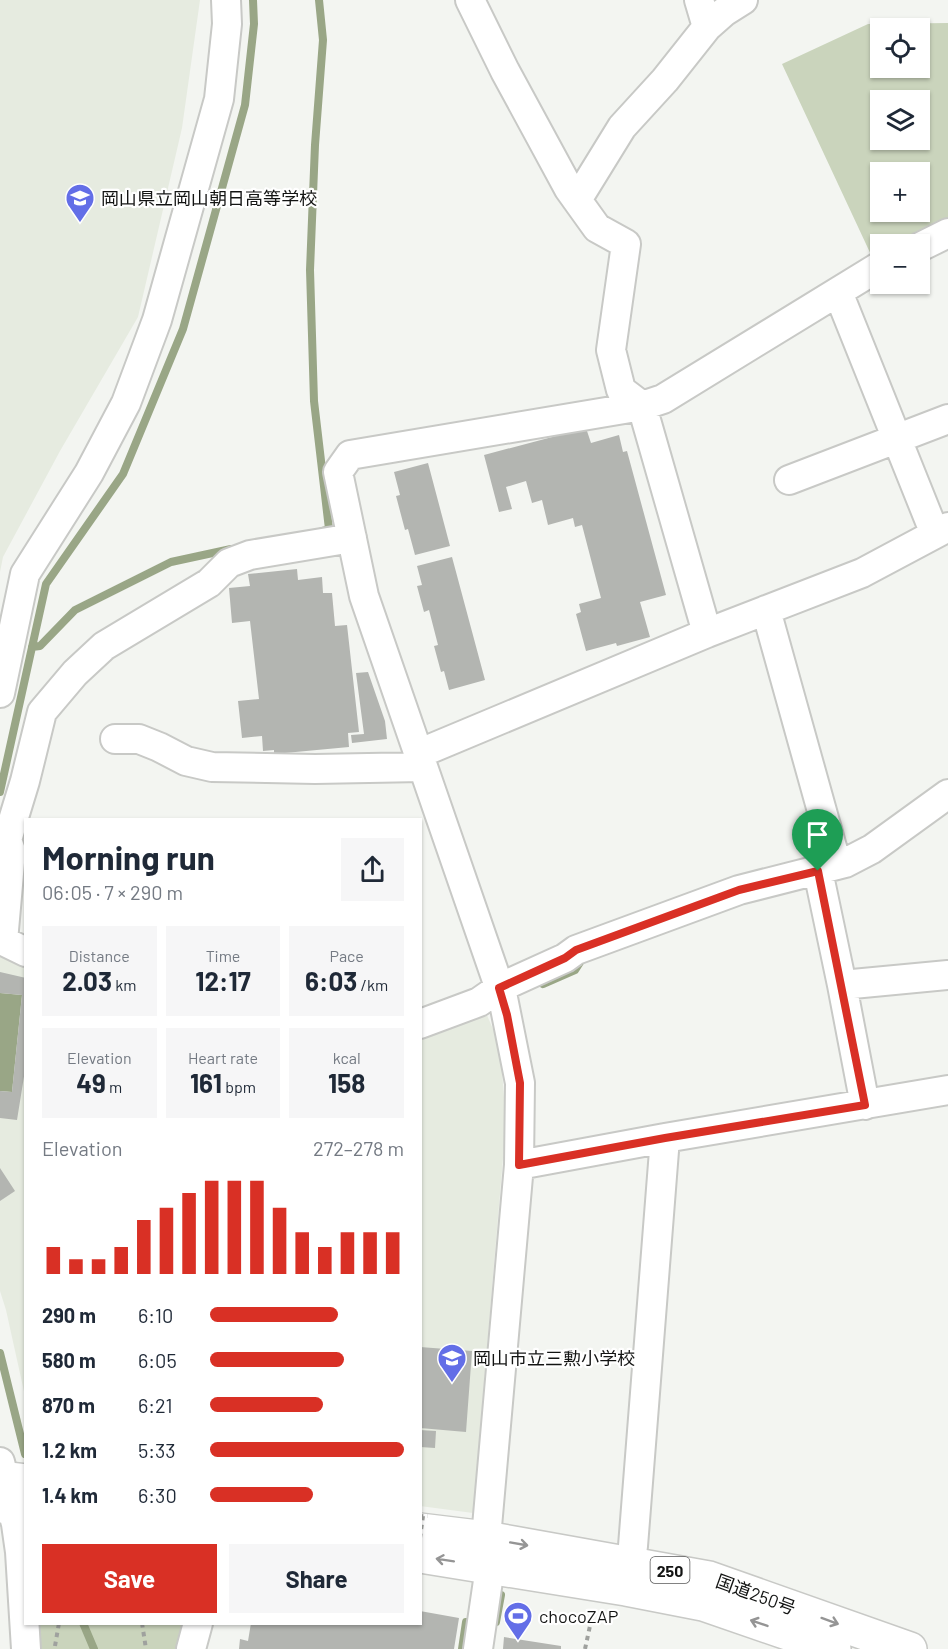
<!DOCTYPE html>
<html lang="en">
<head>
<meta charset="utf-8">
<style>
  :root { --surface:#fff; --page:#f6f6f7; --text:#1f2937; --muted:#747a83; --accent:#d93025 }
  body { margin:0; font-family:Barlow,"Noto Sans JP",sans-serif; background:var(--page); color:var(--text); height:100vh; display:flex; flex-direction:column; font-size:22px; white-space:nowrap }
  * { box-sizing:border-box; margin:0 }
  p { font-size:20px; color:var(--muted) }
  .icon { flex:none; width:33px; height:33px; fill:none; stroke:currentColor; stroke-width:2; stroke-linecap:round; stroke-linejoin:round }
  .map { position:relative; flex:1; overflow:hidden }
  .panel { position:absolute; left:24px; top:818px; width:398px; height:807px; display:flex; flex-direction:column; background:var(--surface); border-radius:0px; box-shadow:0 2px 4px #0004 }
  .panel>* { flex:none }
  .controls { position:absolute; left:870px; top:18px; display:grid; gap:12px }
  .controls a { display:grid; place-items:center; width:60px; height:60px; border-radius:0px; background:var(--surface); box-shadow:0 2px 4px #0004; font-size:30px }
  .pin { position:absolute; display:grid; place-items:center; width:51px; height:51px; color:#fff; margin:-62px -26px; border-radius:50% 50% 50% 0; rotate:-45deg; box-shadow:0 0 6px #0007 }
  .pin .icon { rotate:45deg }
  .round { display:grid; place-items:center; flex:none; width:63px; height:63px; border-radius:0px; background:var(--page) }
  .summary { display:flex; align-items:center; justify-content:space-between; height:102px; padding:0 18px }
  h1 { font-size:33px; font-weight:700; line-height:45px }
  .metrics { display:grid; grid-template-columns:repeat(3,1fr); gap:9px; height:102px; padding:6px 18px }
  .metrics div { display:grid; align-content:center; border-radius:0px; background:var(--page); text-align:center }
  .metrics b { font-size:26px; font-weight:700 }
  .metrics small { font-size:16px; font-weight:400 }
  .metrics p { font-size:16px }
  .chart { height:168px; padding:12px 18px }
  .chart p { display:flex; justify-content:space-between }
  .chart svg { width:100%; height:108px; margin-top:6px; stroke:var(--accent); stroke-width:6 }
  .action { display:flex; gap:12px; margin-top:auto; padding:12px 18px }
  .action a { flex:1; height:69px; border-radius:0px; background:var(--accent); color:#fff; font-size:24px; font-weight:700; line-height:69px; text-align:center }
  .action a+a { background:var(--page); color:var(--text) }
  ul { padding:0 18px; list-style:none; font-size:20px }
  li { display:grid; grid-template-columns:96px 72px 1fr; align-items:center; height:45px }
  li i { height:15px; border-radius:8px; background:var(--accent) }
  .map>svg:first-child { display:block }
  .built { fill:#e6ebe0 }
  .green { fill:#cad4bc; fill-rule:evenodd }
  .water { fill:#99a686 }
  .lines { fill:none; stroke-linecap:round; stroke-linejoin:round }
  .stream { stroke:#99a686; stroke-width:8 }
  .building { fill:#b3b5b1 }
  .minor-casing { stroke:#c8c9c6; stroke-width:32 }
  .trunk-casing { stroke:#c8c9c6; stroke-width:36 }
  .path { stroke:#9fa19e; stroke-width:4; stroke-dasharray:4.5 4.5; stroke-linecap:butt }
  .minor { stroke:#fff; stroke-width:28 }
  .trunk { stroke:#fff; stroke-width:33 }
  .path-bridge { stroke:#9fa19e; stroke-width:4; stroke-dasharray:4.5 4.5; stroke-linecap:butt }
  .oneway { stroke:#959595 }
  .route-casing { stroke:#fff; stroke-width:12 }
  .route { stroke:#d93025; stroke-width:8 }
  .labels { text-anchor:middle; dominant-baseline:central; stroke-width:4.5; stroke-linejoin:round; paint-order:stroke }
  .shield { fill:#fff; stroke:#5a5a5a; stroke-width:1.5 }
  .shield-label { font-size:16px; font-weight:bold; fill:#131413 }
  .poi-label { font-size:18px; fill:#131413; stroke:#fff; text-anchor:start }
  .street-label { font-size:18px; fill:#131413; stroke:#fff }
</style>
</head>
<body>
<div class="map">
<svg width="948" height="1649" viewBox="0 0 948 1649">
  <rect width="100%" height="100%" fill="#f3f5f1"/>
  <!-- built -->
  <path class="built" d="M0,0H200L182,128L138,317L60,451L3,557L0,572Z
    M0,952L25,960V1396L6,1310L0,1291Z
    M486,1013L500,1045L506,1123L473,1513L420,1506V1037Z"/>
  <!-- green -->
  <path class="green" d="M948,23V222L903,244H880V255L873,259L782,64L868,24ZM880,28H920V68H880ZM880,100H920V140H880ZM880,172H920V212H880Z
    M32,1623H190L184,1649H34Z"/>
  <!-- water -->
  <path class="water" d="M0,993L22,995L12,1092L0,1091Z"/>
  <g class="lines">
    <!-- stream -->
    <path class="stream" d="M319,0L323,40L315,145L310,270L314,401L329,529L322,531
      M32,647L40,646L75,610L171,562L231,549
      M0,792L46,584L123,474L183,329L245,105L254,24L253,0
      M543,984L575,970L582,959
      M0,1353L25,1454
      M496,1622L501,1595
      M83,1623L94,1649
      M462,1649L466,1622"/>
  </g>
  <!-- building -->
  <path class="building" d="M586,428L591,443L619,435L623,452L627,451L666,595L640,602L650,637L617,646L616,643L586,651L576,614L581,612L579,604L601,598L582,525L575,527L573,518L548,525L542,500L532,503L526,481L506,487L512,509L499,512L484,455Z
    M428,463L450,546L415,555L408,529L405,530L396,496L400,495L394,472Z
    M452,557L485,680L449,690L444,671L441,672L434,646L438,645L429,610L424,612L417,586L422,585L417,566Z
    M297,569L298,580L322,577L323,593H332L335,626L347,625L359,732L348,733L349,747L274,754V750L263,751L262,736L242,738L238,701L259,699L250,621L232,623L229,588L250,586L248,574Z
    M368,672L385,721L387,739L352,743L351,735L364,734L356,673Z
    M0,972L26,978V1064L17,1120L0,1118V1091L12,1092L22,995L0,993Z
    M0,1168L15,1191L0,1201Z
    M420,1347L472,1351L466,1432L420,1428Z
    M420,1430L436,1431L435,1448L420,1447Z
    M420,1611L459,1618L454,1649H239L240,1639L248,1641L251,1623H420Z
    M504,1637L561,1646V1649H503Z"/>
  <g class="lines">
    <!-- minor casing -->
    <g class="minor-casing">
      <path id="minor" d="M470,0L505,71L569,189L597,228L626,244L611,350L621,390L642,406L707,633
        M699,0L707,27
        M577,200L622,127L665,80L707,27L724,12L743,0
        M920,247L948,233
        M838,292L935,534
        M789,480L948,419
        M766,610L837,865
        M0,693L25,574L89,473L126,403L157,320L219,99L227,24L226,0
        M115,739H139L159,747L186,761L212,767L315,769L422,767
        M418,754L707,633L862,573L948,527
        M0,838L7,840L11,851L3,941L26,952
        M7,840L25,781L42,712L75,673L104,646L209,583L229,563L250,555L352,538
        M818,871L842,985L865,1105
        M842,985L948,975
        M420,1024L479,1002L499,988L565,958L576,950L739,890L845,863L872,849L948,794
        M519,1165L665,1138L948,1090
        M0,1462L16,1524L20,1552L26,1649
        M486,1538L519,1165L520,1083L503,998L364,596L338,472L350,455L642,406L663,399L880,266
        M627,1587L633,1546L665,1138
        M191,1649L198,1623
        M478,1649L490,1567"/>
    </g>
    <!-- trunk casing -->
    <g class="trunk-casing">
      <path id="trunk" d="M0,1478L26,1481
        M0,1506L26,1508
        M420,1530L486,1538L709,1578L910,1649
        M420,1556L626,1589L703,1604L834,1649"/>
    </g>
    <!-- path -->
    <path class="path" d="M142,1623L146,1649
      M55,1646L59,1623
      M585,1649L593,1612"/>
    <!-- minor -->
    <use href="#minor" class="minor"/>
    <!-- trunk -->
    <use href="#trunk" class="trunk"/>
    <!-- path-bridge -->
    <path class="path-bridge" d="M420,1538L423,1516H428"/>
  </g>
  <!-- one-way arrows -->
  <defs><path id="oneway-shaft" d="M-6 0H5M1.5-3L5.5 0L1.5 3" fill="none" stroke-width="1.6" stroke-linecap="round" stroke-linejoin="round" transform="scale(1.5)"/></defs>
  <g class="oneway">
    <use href="#oneway-shaft" transform="translate(519 1544) rotate(10)"/>
    <use href="#oneway-shaft" transform="translate(445 1560) rotate(-171)"/>
    <use href="#oneway-shaft" transform="translate(830 1621) rotate(20)"/>
    <use href="#oneway-shaft" transform="translate(759 1623) rotate(-161)"/>
  </g>
  <g class="lines">
    <!-- route casing -->
    <g class="route-casing">
      <path id="route" d="M818,871L865,1105L665,1138L519,1165L520,1083L507,1015L499,988L565,958L576,950L739,890Z"/>
    </g>
    <!-- route -->
    <use href="#route" class="route"/>
  </g>
  <!-- icons -->
  <defs>
    <g id="school-pin" transform="scale(1.5)"><path d="M0 17L-7.5 6A9.5 9.5 0 1 1 7.5 6Z" fill="#636ee7" stroke="#fff"/><path d="M0-5L7-2L0 1L-7-2ZM-4 1L0 2.5L4 1V4Q0 6-4 4Z" fill="#fff"/></g>
    <g id="stadium-pin" transform="scale(1.5)"><path d="M0 17L-7.5 6A9.5 9.5 0 1 1 7.5 6Z" fill="#636ee7" stroke="#fff"/><path d="M0-5a6.5 5 0 1 0 0 10a6.5 5 0 1 0 0-10ZM-3.5-1.8h7v3.6h-7Z" fill="#fff"/></g>
  </defs>
  <g fill-rule="evenodd">
    <use href="#school-pin" x="80" y="198"/>
    <use href="#school-pin" x="452" y="1358"/>
    <use href="#stadium-pin" x="518" y="1616"/>
  </g>
  <g class="labels">
    <!-- shield labels -->
    <rect class="shield" x="650.5" y="1557" width="39" height="26" rx="4.5"/>
    <g class="shield-label">
      <text x="670" y="1570">250</text>
    </g>
    <!-- poi labels -->
    <g class="poi-label">
      <text x="101" y="198">岡山県立岡山朝日高等学校</text>
      <text x="473" y="1358">岡山市立三勲小学校</text>
      <text x="539" y="1616">chocoZAP</text>
    </g>
    <!-- street labels -->
    <g class="street-label">
      <text transform="translate(756 1594) rotate(20)">国道250号</text>
    </g>
  </g>
</svg>
<div class="controls">
<a><svg class="icon" aria-label="locate" viewBox="0 0 24 24"><circle cx="12" cy="12" r="6"/><path d="M12 2v4M12 18v4M2 12h4M18 12h4"/></svg></a>
<a><svg class="icon" aria-label="layers" viewBox="0 0 24 24"><path d="M12 4l9 5-9 5-9-5zM3 14l9 5 9-5"/></svg></a>
<a>+</a>
<a>−</a>
</div>
<div class="pin" style="left:818px;top:871px;background:#1e9e55"><svg class="icon" aria-label="arrive" viewBox="0 0 24 24"><path d="M6 21V4h12l-3 4 3 4H6"/></svg></div>
<section class="panel">
<div class="summary"><div><h1>Morning run</h1><p>06:05 · 7 × 290 m</p></div><a class="round"><svg class="icon" aria-label="share" viewBox="0 0 24 24"><path d="M12 15V3M7 8l5-5 5 5M5 13v7h14v-7"/></svg></a></div>
<div class="metrics">
<div><p>Distance</p><b>2.03<small> km</small></b></div>
<div><p>Time</p><b>12:17</b></div>
<div><p>Pace</p><b>6:03<small> /km</small></b></div>
</div>
<div class="metrics">
<div><p>Elevation</p><b>49<small> m</small></b></div>
<div><p>Heart rate</p><b>161<small> bpm</small></b></div>
<div><p>kcal</p><b>158</b></div>
</div>
<div class="chart"><p><span>Elevation</span>272–278 m</p>
<svg viewBox="0 0 160 44" preserveAspectRatio="none"><path d="M5 44V33M15 44V38M25 44V38M35 44V33M45 44V22M55 44V17M65 44V11M75 44V6M85 44V6M95 44V6M105 44V17M115 44V27M125 44V33M135 44V27M145 44V27M155 44V27"/></svg>
</div>
<ul>
<li><b>290 m</b>6:10<i style="width:66%"></i></li>
<li><b>580 m</b>6:05<i style="width:69%"></i></li>
<li><b>870 m</b>6:21<i style="width:58%"></i></li>
<li><b>1.2 km</b>5:33<i style="width:100%"></i></li>
<li><b>1.4 km</b>6:30<i style="width:53%"></i></li>
</ul>
<div class="action"><a>Save</a><a>Share</a></div>
</section>
</div>
</body>
</html>
